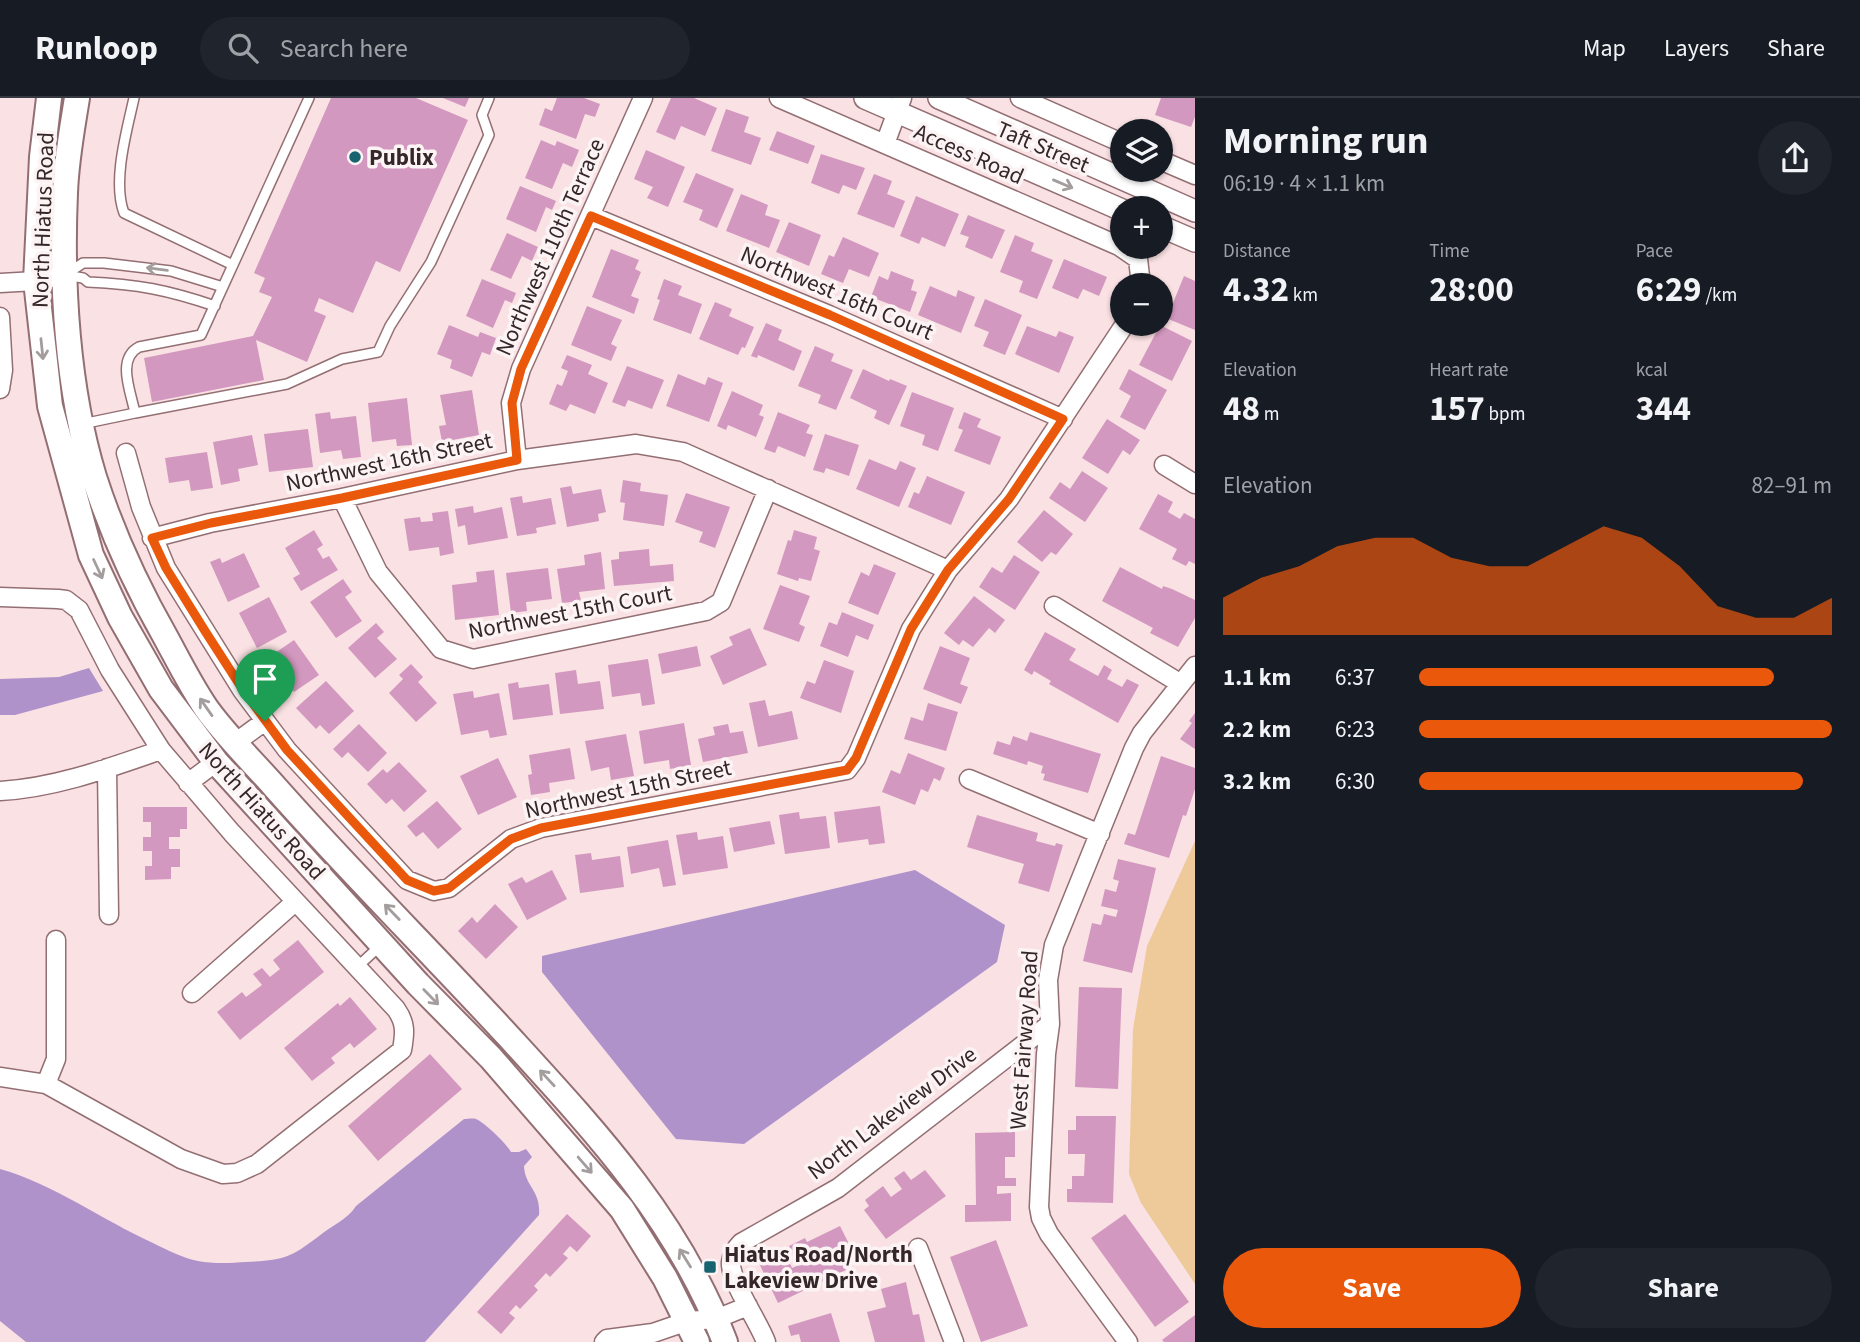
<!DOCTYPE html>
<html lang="en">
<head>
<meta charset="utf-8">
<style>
  :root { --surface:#171b24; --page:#20242c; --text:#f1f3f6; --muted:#9ea1a6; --line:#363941; --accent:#ea580c }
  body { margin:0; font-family:"Source Sans 3",sans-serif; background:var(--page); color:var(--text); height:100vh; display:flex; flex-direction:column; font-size:26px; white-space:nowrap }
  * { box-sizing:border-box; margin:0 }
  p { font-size:23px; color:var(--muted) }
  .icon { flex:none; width:38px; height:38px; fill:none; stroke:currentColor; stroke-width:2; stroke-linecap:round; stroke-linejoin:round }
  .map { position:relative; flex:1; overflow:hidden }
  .details { display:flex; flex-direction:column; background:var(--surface); width:665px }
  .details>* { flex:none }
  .controls { position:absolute; left:1110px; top:21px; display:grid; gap:14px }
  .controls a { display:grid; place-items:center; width:63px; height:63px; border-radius:50%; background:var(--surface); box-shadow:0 2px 5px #0004; font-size:35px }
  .pin { position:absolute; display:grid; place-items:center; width:60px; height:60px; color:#fff; margin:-72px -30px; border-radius:50% 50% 50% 0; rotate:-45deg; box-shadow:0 0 7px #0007 }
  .pin .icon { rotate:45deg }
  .round { display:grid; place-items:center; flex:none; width:74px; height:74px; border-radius:37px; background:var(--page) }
  .head { display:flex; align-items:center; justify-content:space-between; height:119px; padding:0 28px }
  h1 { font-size:38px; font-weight:700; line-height:52px }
  .figures { display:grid; grid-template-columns:repeat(3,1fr); gap:10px; height:119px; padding:7px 28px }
  .figures div { display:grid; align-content:center }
  .figures b { font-size:35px; font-weight:700 }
  .figures small { font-size:19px; font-weight:400 }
  .figures p { font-size:19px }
  .chart { height:196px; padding:14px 28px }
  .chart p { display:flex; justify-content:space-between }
  .chart svg { width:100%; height:126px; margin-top:7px; fill:var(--accent); opacity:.7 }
  .cta { display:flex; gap:14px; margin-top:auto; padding:14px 28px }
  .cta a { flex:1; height:80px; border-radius:42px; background:var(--accent); color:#fff; font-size:28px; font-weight:700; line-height:80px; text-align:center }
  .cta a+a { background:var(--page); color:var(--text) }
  ul { padding:0 28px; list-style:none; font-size:23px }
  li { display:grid; grid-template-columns:112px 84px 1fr; align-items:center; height:52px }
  li i { height:18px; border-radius:9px; background:var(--accent) }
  header { display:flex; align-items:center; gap:42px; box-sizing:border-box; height:98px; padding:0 35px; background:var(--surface); border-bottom:2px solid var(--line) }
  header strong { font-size:33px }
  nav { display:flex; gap:38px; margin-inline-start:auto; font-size:24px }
  .search { width:490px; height:63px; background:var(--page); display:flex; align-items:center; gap:18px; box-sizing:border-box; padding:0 24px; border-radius:38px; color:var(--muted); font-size:26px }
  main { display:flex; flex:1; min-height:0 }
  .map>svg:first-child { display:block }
  .green { fill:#eeca9a }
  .water { fill:#b092cb }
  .building { fill:#d398bf }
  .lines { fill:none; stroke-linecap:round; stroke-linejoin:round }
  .service-casing { stroke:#936f73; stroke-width:12 }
  .minor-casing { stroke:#936f73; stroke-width:21 }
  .tertiary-casing { stroke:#936f73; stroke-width:24 }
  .secondary-casing { stroke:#936f73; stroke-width:28 }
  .service { stroke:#fff; stroke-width:9 }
  .minor { stroke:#fff; stroke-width:18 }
  .tertiary { stroke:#fff; stroke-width:21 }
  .secondary { stroke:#fff; stroke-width:24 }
  .oneway { stroke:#a49d9e }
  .route-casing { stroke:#fff; stroke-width:14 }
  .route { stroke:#ea580c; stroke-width:9 }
  .poi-dot { fill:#196370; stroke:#fbf3f4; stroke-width:2.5 }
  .labels { text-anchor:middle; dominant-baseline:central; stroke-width:7; stroke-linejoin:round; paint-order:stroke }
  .street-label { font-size:23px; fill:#352627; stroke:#fbf3f4 }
  .poi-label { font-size:23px; font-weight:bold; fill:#352627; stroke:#fbf3f4; text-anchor:start }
</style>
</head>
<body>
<header>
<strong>Runloop</strong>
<div class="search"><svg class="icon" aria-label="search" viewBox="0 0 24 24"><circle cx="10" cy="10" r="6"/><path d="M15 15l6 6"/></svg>Search here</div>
<nav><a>Map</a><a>Layers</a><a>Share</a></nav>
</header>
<main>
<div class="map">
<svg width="1195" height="1244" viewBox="0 0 1195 1244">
  <rect width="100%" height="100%" fill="#fae1e3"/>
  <!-- green -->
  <path class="green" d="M1195,743V1186L1141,1105L1129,1076L1133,931L1147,848Z"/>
  <!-- water -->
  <path class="water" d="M89,570L103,593L15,617H0V581L59,579Z
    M915,772L1005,827L997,864L744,1046L676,1041L542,874V858Z
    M464,1021C467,1021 472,1020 476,1021C484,1024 507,1046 511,1054H519L526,1051L532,1059L524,1068C525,1089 541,1092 539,1117L425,1244H26L0,1223V1071C54,1086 102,1122 153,1145C167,1152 183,1160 198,1163C213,1166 231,1165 246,1164C283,1162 289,1161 319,1138C331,1128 347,1122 356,1108Z"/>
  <!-- building -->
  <path class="building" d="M331,0H416L468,22L400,174L376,163L353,215L319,200L314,213L326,218L307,264L256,242L264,282L152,304L144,260L253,238L272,199L259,194L265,180L254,175Z
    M443,0H469L465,9Z
    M557,0H584L600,6L595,19L585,16L576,41L539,27L545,10L552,13Z
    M671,0H694L717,10L705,38L681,28L675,42L656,34Z
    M1161,0H1195V19L1191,29L1155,17Z
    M726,11L749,19L744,34L761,40L751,67L711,53Z
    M777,33L815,48L808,66L769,52Z
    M541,42L555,48L557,43L579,52L572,69L563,65L552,91L525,80Z
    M646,52L685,69L668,109L647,100L653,89L634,81Z
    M821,56L865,70L856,92L843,87L839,96L811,85Z
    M696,75L734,91L717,130L699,122L703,112L683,104Z
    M874,76L892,83L887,96L905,103L894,130L857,116Z
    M520,88L556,103L552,112L546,109L536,134L506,121Z
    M741,96L768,107L765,117L780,122L769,150L726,133Z
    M916,98L959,116L945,149L922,139L919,146L900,138Z
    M968,117L1005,132L992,161L965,149L969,139L960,136Z
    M789,124L821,137L809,168L776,154Z
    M507,135L538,149L532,163L522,158L511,181L490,172Z
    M1015,137L1034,145L1031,153L1053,162L1037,201L1019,194L1023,183L1000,174Z
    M843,139L879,155L869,179L849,171L843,185L821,176L829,157L834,159Z
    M611,151L639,162L635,171L641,174L631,198L639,201L634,216L592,199Z
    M1064,161L1107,179L1099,198L1083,191L1078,201L1052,190Z
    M891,173L914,182L911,192L917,194L910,214L871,199L879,178L888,182Z
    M1184,178L1195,183V232L1161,218L1167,203L1173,205Z
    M482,181L516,195L512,205L505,202L493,230L466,218Z
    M664,181L682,188L678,197L702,206L691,236L653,222L660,202L657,201Z
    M930,188L956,199L958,192L975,199L961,235L918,217Z
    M985,201L1022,217L1005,257L983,248L989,234L974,228Z
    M715,204L732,211L729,218L754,229L745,250L742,249L738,257L699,241Z
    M587,208L622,222L611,246L617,249L611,263L571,247Z
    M766,225L782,232L778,242L802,253L794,273L758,257L757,260L751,258Z
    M449,227L478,239L480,234L496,240L490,257L482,254L472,279L450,270L452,262L437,256Z
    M1160,227L1192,243L1172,283L1139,267Z
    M1027,228L1056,239L1059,233L1074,239L1059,275L1015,256Z
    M815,248L834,256L831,263L853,272L836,312L818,305L821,297L798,288Z
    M567,257L592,267L588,276L608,285L595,316L570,306L566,313L549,306L557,286L562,288L568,273L561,270Z
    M627,268L664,282L652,311L628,302L625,309L612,304Z
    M863,271L889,283L890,281L907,288L889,327L874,320L877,313L850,300Z
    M1129,271L1167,292L1145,332L1120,319L1131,298L1119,291Z
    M678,276L705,287L708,279L723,285L709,324L666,308Z
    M472,292L479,337L442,344L439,328L446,327L440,297Z
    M732,293L763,307L759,317L764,319L756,339L728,327L726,332L717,328Z
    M912,294L954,310L938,353L922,347L925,337L900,328Z
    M407,300L412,347L397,348L396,341L372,344L368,305Z
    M330,314L331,321L356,318L361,359L343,361L341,352L320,355L315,316Z
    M778,314L810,327L806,335L813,337L805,359L778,348L775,355L764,351Z
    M964,314L981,321L977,329L1001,339L990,367L954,353L963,332L958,330Z
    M1107,321L1140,342L1130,357L1123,352L1108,376L1082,360Z
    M308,331L313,369L269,374L264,336Z
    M825,336L859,347L849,378L826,370L824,375L813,372Z
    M252,337L258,367L238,371L240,383L221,387L213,344Z
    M207,354L213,390L191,393L189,382L169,385L165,360Z
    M869,361L896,372L900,363L916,370L899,409L856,391Z
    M1082,373L1108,390L1085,424L1049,400L1060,384L1070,391Z
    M927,378L965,394L951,427L908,409L914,394L919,396Z
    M623,382L641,385L640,393L668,397L664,428L623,422L625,405L620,404Z
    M571,388L573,396L601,391L606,414L598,416L599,423L567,429L560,390Z
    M686,395L730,409L715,450L699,444L703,434L675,424Z
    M1158,396L1173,404L1168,414L1180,421L1184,415L1195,421V466L1189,463L1186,468L1172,461L1177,451L1139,431Z
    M522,398L523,405L551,400L556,426L536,430L537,435L517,438L510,400Z
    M473,408L474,415L502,409L508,440L468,447L465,427L458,429L455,411Z
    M1044,412L1073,436L1056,457L1051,454L1042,464L1017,444Z
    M448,413L454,455L440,458L439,449L409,453L404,421L420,419L421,424L433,423L432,415Z
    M314,432L323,447L317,451L323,461L329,458L338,472L301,493L293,480L300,476L285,450Z
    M794,432L817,439L814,451L820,453L811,483L799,480L798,483L777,476L788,442L791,443Z
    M649,451L650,468L673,466L674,483L614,488L611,462L619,461V454Z
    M601,454L605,491L579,494L581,503L562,505L557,471L585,467L584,457Z
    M244,455L260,489L228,504L210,464L220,460L222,465Z
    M1014,457L1040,474L1015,512L979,489L992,469L1002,475Z
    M874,466L896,475L878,517L848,505L861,474L869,478Z
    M1120,469L1162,491L1163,488L1172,491L1195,502V520L1178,549L1150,535L1153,530L1102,503Z
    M548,470L552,501L526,504L527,513L511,515L506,475Z
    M494,472L499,517L455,522L452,487L477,484L476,474Z
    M343,481L352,494L345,499L362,523L336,540L310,504Z
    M780,487L810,498L799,526L805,529L799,544L763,531Z
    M974,498L1005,522L995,535L989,530L973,549L963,542L959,547L944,535Z
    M269,499L287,534L257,550L239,515Z
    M842,514L874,527L868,542L856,537L848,559L820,548L829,524L837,527Z
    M376,525L384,534L377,540L397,561L375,580L348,550Z
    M750,530L767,567L723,587L710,558L733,547L729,539Z
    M1045,534L1076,551L1069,562L1098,578L1104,567L1112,572L1107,581L1122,589L1127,581L1139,587L1118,625L1049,586L1051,583L1034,573L1032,577L1024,572Z
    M294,542L319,577L294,594L279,572L271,577L262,564Z
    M697,548L701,568L662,576L658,556Z
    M940,548L970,560L960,586L968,589L961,606L923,591Z
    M648,561L655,606L642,608L640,595L612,599L608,567Z
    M824,562L854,573L841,615L800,600L807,583L815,586Z
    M411,566L423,579L418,584L437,605L416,624L389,595L403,581L399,577Z
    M576,572L578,586L600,583L604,611L560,616L555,575Z
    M326,583L354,613L329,636L320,627L316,631L296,610Z
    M518,584L519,590L549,586L553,617L513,622L508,586Z
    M473,593L474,600L499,595L507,637L490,640L488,632L461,637L453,596Z
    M765,602L769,618L792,613L798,641L758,649L749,605Z
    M928,605L958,614L946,653L904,641L911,619L923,623Z
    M1195,615V651L1180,641L1192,625L1189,623Z
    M684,625L691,667L670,671L669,662L644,666L639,633Z
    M359,626L387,655L368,674L348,654L342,660L333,651Z
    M728,626L730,635L743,633L748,655L703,664L698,641L715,637L713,629Z
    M1030,634L1101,656L1088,695L1043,682L1045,676L1041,675L1043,668L1028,663L1027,667L993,656L997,643L1010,647L1013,638L1027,643Z
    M626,636L634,678L611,682L609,669L591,673L585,643Z
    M570,650L575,681L549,685L550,694L531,697L528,677L532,676L529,657Z
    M908,655L945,670L940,683L934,680L928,694L921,691L915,707L882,694L891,672L900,676Z
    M1161,658L1195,670V691L1186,718L1183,717L1169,760L1124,746L1128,735L1135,737Z
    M498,660L517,699L478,717L460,678Z
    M399,664L427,693L404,714L392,701L386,706L367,686L383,671L387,675Z
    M437,703L462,731L438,751L423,734L416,739L407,728Z
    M880,708L885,745L869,747L868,741L838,745L834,714Z
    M143,709H187V731H180V739H169V751H180V769H171V781L145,782V768H152V753H143V739H151V724H143Z
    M799,714L800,721L826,718L830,750L785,756L779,717Z
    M977,717L1038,735L1036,743L1055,748L1056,745L1063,747L1049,794L1018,785L1024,766L967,749Z
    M770,723L775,746L734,754L729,730Z
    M697,734L698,742L723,738L728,770L683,777L676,737Z
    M668,742L676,787L663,789L659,770L631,776L627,749Z
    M591,755L592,762L620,758L624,789L580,795L575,757Z
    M1118,761L1156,770L1132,875L1083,863L1092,825L1101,827L1104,816L1116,819L1118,812L1101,808L1105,791L1116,794L1119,783L1113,781Z
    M552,772L567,801L527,822L508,786L522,779L526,785Z
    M495,806L518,829L486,861L458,833L472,819L477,825Z
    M298,842L324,874L240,942L217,914L242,894L246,899L262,887L253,876L262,870L270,879L280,871L273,862Z
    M1079,889L1122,890L1118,991L1075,989Z
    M350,899L377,931L354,950L350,945L331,960L335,965L312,983L284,950L338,905L340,908Z
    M430,956L462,991L378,1063L348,1028Z
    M1076,1018H1116L1113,1105L1067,1104V1091H1072V1078H1084L1085,1056H1068V1032H1076Z
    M1015,1034V1059H1005V1080H1016V1088H997V1096L1011,1095V1123L965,1124V1107H976L975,1035Z
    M925,1072L946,1098L886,1141L864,1112L869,1108L865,1102L883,1088L891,1099L902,1091L894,1080L904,1073L911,1082Z
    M567,1116L591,1138L577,1154L570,1148L563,1156L568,1160L550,1179L546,1175L534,1188L538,1192L520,1211L516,1207L509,1215L515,1220L501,1236L477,1214Z
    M1125,1116L1189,1204L1155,1229L1091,1140Z
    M840,1128L855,1158L842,1164L846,1172L778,1205L758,1163L783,1151L792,1170L799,1167L789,1148L805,1140L807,1144Z
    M996,1142L1028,1228L981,1244L950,1159Z
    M906,1184L913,1217L919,1216L925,1244H875L867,1214L886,1209L881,1191Z
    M831,1215L840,1244H801L799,1236L791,1238L788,1228Z
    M1195,1217V1244H1164L1162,1242Z"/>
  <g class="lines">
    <!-- service casing -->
    <g class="service-casing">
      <path id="service" d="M134,0C127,32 112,83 124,115L233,167
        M215,208C168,192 137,186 88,184L83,180L65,177L83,165H104L171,173L223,189
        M135,315L287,286L342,261L378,254L390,228L431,164L489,37L482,17L489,0
        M82,326L135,315C131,294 116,261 139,249L201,237L309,0
        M357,869L381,847"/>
    </g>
    <!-- minor casing -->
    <g class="minor-casing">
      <path id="minor" d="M779,0L1119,148L1138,161L1141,187
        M1020,0L1122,45
        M885,46L902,0
        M1160,62L1195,77
        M591,118L829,217L1063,321
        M0,185L36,183L65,177
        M0,219L3,272L0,291
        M126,355L141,409L166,470L242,592L287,652L407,782L434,793L449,790L511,741L541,730L847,672L856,660L911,531L948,472L1009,401L1125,226
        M517,362L511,305L521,271L643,0
        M1164,367L1195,386
        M342,400L378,474L441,551L473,561L706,513L721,504L768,391
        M152,440L210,425L342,400L517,362L636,346L683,354L948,472
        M0,499L58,501L66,502L79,512L110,572L161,652L232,735L396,911C406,925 405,935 402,952L257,1066L237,1075L223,1076L181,1061L46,986L0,979
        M1054,508L1181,586
        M235,645L265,623
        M107,670L109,817
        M969,681L1100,736
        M188,685L216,664
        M0,693C55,690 109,670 161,652
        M192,895L295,804
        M46,986L56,961V842
        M918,1150L954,1244
        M604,1244L607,1241L653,1235L688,1223L716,1221L748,1208
        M766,1244C759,1224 729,1182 731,1164C732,1156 736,1150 741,1145L838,1090L1050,926
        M1128,1244L1049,1136L1041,1120L1039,1109L1046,956L1050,926L1048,882L1054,847L1134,650L1142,635L1195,568"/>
    </g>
    <!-- tertiary casing -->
    <g class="tertiary-casing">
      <path id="tertiary" d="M865,0L1122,112
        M939,0L1195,113
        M1160,128L1195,143"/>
    </g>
    <!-- secondary casing -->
    <g class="secondary-casing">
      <path id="secondary" d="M49,0L42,59L36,183L50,308L91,457L120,519L161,591L216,664L418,886L491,960L622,1111L665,1180L697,1244
        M77,0C72,31 66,63 65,95C61,186 67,291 94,379C112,435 137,489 166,540C179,564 191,588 206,610C226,638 251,662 274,688C350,774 432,855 510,940C597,1035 678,1122 725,1244"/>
    </g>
    <!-- service -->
    <use href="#service" class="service"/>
    <!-- minor -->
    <use href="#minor" class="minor"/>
    <!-- tertiary -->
    <use href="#tertiary" class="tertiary"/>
    <!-- secondary -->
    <use href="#secondary" class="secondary"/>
  </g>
  <!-- one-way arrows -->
  <defs><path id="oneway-shaft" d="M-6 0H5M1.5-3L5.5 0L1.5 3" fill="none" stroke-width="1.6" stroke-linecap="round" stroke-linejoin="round" transform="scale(1.75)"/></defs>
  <g class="oneway">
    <use href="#oneway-shaft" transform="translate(1063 86) rotate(23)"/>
    <use href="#oneway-shaft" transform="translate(157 171) rotate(-173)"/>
    <use href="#oneway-shaft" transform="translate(42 251) rotate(84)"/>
    <use href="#oneway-shaft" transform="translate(98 471) rotate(65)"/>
    <use href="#oneway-shaft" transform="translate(206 609) rotate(-125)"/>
    <use href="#oneway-shaft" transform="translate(392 814) rotate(-134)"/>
    <use href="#oneway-shaft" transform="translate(431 899) rotate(46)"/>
    <use href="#oneway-shaft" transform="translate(547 980) rotate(-133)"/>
    <use href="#oneway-shaft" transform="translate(585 1067) rotate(49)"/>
    <use href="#oneway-shaft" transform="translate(685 1160) rotate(-122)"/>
  </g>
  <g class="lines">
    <!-- route casing -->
    <g class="route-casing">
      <path id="route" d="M591,118L830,217L1063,321L1009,401L948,472L911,531L856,660L847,672L541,730L511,741L449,790L434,793L407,782L287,652L243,592L205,533L166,470L152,440L211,425L342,400L517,362L512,305L521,271Z"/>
    </g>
    <!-- route -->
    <use href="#route" class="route"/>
  </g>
  <!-- markers -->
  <g class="poi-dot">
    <circle cx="355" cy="59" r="7"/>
    <rect x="703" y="1162" width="14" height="14" rx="3.5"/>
  </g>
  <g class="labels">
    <!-- street labels -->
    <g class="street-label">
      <text transform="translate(1043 49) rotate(23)">Taft Street</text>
      <text transform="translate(969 56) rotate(24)">Access Road</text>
      <text transform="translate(43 122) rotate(-88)">North Hiatus Road</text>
      <text transform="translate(550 149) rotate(-66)">Northwest 110th Terrace</text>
      <text transform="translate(837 195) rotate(23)">Northwest 16th Court</text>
      <text transform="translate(389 364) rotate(-12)">Northwest 16th Street</text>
      <text transform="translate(570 514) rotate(-11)">Northwest 15th Court</text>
      <text transform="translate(628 691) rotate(-12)">Northwest 15th Street</text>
      <text transform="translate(262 713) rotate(48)">North Hiatus Road</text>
      <text transform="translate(1024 942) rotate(-86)">West Fairway Road</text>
      <text transform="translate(892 1015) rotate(-37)">North Lakeview Drive</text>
    </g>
    <!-- poi labels -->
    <g class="poi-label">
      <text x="369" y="59">Publix</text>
      <text x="724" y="1156">Hiatus Road/North<tspan x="724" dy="26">Lakeview Drive</tspan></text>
    </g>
  </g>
</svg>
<div class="controls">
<a><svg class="icon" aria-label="layers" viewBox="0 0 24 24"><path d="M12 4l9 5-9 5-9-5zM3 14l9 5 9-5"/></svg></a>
<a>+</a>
<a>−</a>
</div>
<div class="pin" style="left:265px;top:623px;background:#1e9e55"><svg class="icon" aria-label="arrive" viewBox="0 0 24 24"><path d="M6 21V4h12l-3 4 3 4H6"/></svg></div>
</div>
<section class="details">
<div class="head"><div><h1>Morning run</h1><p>06:19 · 4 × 1.1 km</p></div><a class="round"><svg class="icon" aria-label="share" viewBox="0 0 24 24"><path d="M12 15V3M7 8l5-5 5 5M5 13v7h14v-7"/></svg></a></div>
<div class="figures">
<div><p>Distance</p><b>4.32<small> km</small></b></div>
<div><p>Time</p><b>28:00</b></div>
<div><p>Pace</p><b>6:29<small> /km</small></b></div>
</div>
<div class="figures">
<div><p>Elevation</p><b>48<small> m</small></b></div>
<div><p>Heart rate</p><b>157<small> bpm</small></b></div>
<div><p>kcal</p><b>344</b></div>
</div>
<div class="chart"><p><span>Elevation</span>82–91 m</p>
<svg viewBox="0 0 160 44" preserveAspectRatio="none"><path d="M0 44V31L10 24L20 20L30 13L40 10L50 10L60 17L70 20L80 20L90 13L100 6L110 10L120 20L130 34L140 38L150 38L160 31V44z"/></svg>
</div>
<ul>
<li><b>1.1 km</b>6:37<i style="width:86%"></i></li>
<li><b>2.2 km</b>6:23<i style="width:100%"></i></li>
<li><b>3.2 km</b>6:30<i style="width:93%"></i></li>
</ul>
<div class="cta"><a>Save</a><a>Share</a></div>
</section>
</main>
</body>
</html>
